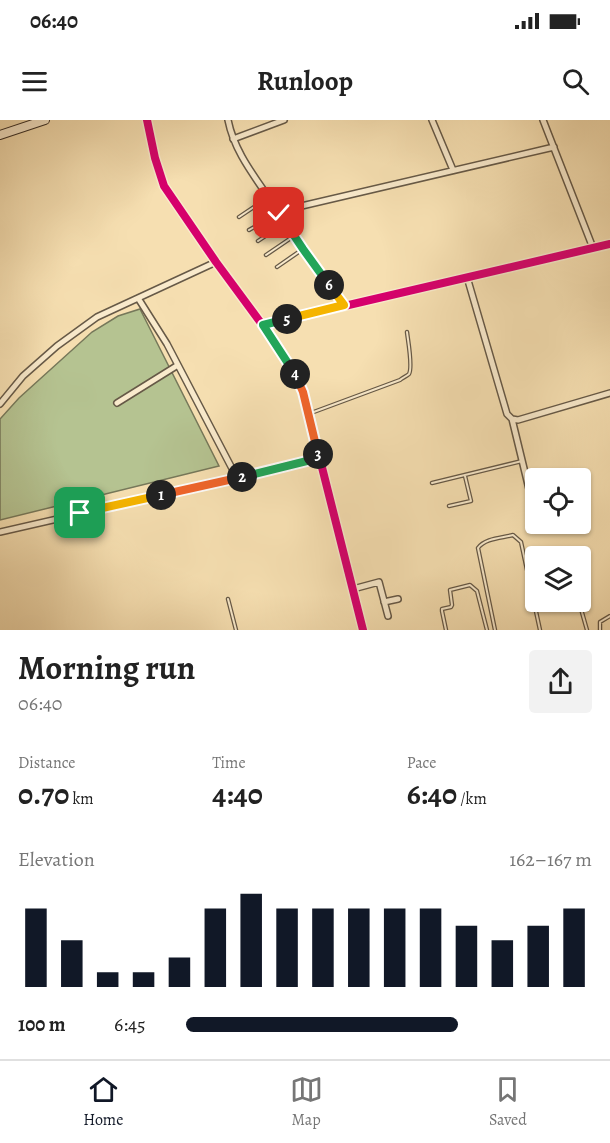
<!DOCTYPE html>
<html lang="en">
<head>
<meta charset="utf-8">
<style>
  :root { --surface:#fff; --page:#f2f2f2; --text:#222; --muted:#767676; --line:#e0e0e0; --accent:#111827 }
  body { margin:0; font-family:Alegreya,serif; background:var(--page); color:var(--text); height:100vh; display:flex; flex-direction:column; font-size:22px; white-space:nowrap }
  * { box-sizing:border-box; margin:0 }
  p { font-size:20px; color:var(--muted) }
  .icon { flex:none; width:33px; height:33px; fill:none; stroke:currentColor; stroke-width:2; stroke-linecap:round; stroke-linejoin:round }
  .map { position:relative; height:510px; overflow:hidden }
  .details { display:flex; flex-direction:column; background:var(--surface); flex:1 }
  .details>* { flex:none }
  .tools { position:absolute; left:525px; top:348px; display:grid; gap:12px }
  .tools a { display:grid; place-items:center; width:66px; height:66px; border-radius:6px; background:var(--surface); box-shadow:0 2px 4px #0004; font-size:30px }
  .pin { position:absolute; display:grid; place-items:center; width:51px; height:51px; color:#fff; margin:-26px; border-radius:12px; box-shadow:0 3px 9px #0006 }
  .km { position:absolute; width:30px; height:30px; margin:-15px; border-radius:50%; background:#222; color:#fff; font-size:16px; line-height:30px; text-align:center }
  .round { display:grid; place-items:center; flex:none; width:63px; height:63px; border-radius:6px; background:var(--page) }
  .summary { display:flex; align-items:center; justify-content:space-between; height:102px; padding:0 18px }
  h1 { font-size:33px; font-weight:600; line-height:45px }
  .stats { display:grid; grid-template-columns:repeat(3,1fr); gap:9px; height:102px; padding:6px 18px }
  .stats div { display:grid; align-content:center }
  .stats b { font-size:30px; font-weight:600 }
  .stats small { font-size:16px; font-weight:400 }
  .stats p { font-size:16px }
  .chart { height:168px; padding:12px 18px }
  .chart p { display:flex; justify-content:space-between }
  .chart svg { width:100%; height:108px; margin-top:6px; stroke:var(--accent); stroke-width:6 }
  ul { padding:0 18px; list-style:none; font-size:20px }
  li { display:grid; grid-template-columns:96px 72px 1fr; align-items:center; height:45px }
  li i { height:15px; border-radius:8px; background:var(--accent) }
  .status { display:flex; justify-content:space-between; align-items:center; height:42px; padding:0 30px; background:var(--surface); direction:ltr }
  .status svg { height:16px; fill:currentColor }
  header { display:flex; justify-content:space-between; align-items:center; height:78px; padding:0 18px; background:var(--surface); font-size:27px; font-weight:600 }
  .tab-bar { display:flex; justify-content:space-around; align-items:center; height:84px; border-top:2px solid var(--line); background:var(--surface); font-size:16px; color:var(--muted) }
  .tab-bar a { display:grid; justify-items:center; gap:3px }
  .tab-bar .on { color:var(--accent) }
  .map>svg:first-child { display:block }
  .green { fill:#b5c391; stroke:#76785a; stroke-width:1.5 }
  .lines { fill:none; stroke-linecap:round; stroke-linejoin:round }
  .service-casing { stroke:#665947; stroke-width:4.5 }
  .minor-casing { stroke:#665947; stroke-width:8 }
  .tertiary-casing { stroke:#665947; stroke-width:9 }
  .secondary-casing { stroke:#362c24; stroke-width:10 }
  .service { stroke:#f9eacc; stroke-width:2 }
  .minor { stroke:#f9eacc; stroke-width:5 }
  .tertiary { stroke:#f9eacc; stroke-width:7 }
  .secondary { stroke:#f9eacc; stroke-width:8 }
  .cycleway-casing { stroke:#f9eacc; stroke-width:11 }
  .cycleway { stroke:#d6006c; stroke-width:8 }
  .split-1-casing { stroke:#fff; stroke-width:12 }
  .split-2-casing { stroke:#fff; stroke-width:12 }
  .split-3-casing { stroke:#fff; stroke-width:12 }
  .split-4-casing { stroke:#fff; stroke-width:12 }
  .split-5-casing { stroke:#fff; stroke-width:12 }
  .split-6-casing { stroke:#fff; stroke-width:12 }
  .split-7-casing { stroke:#fff; stroke-width:12 }
  .split-1 { stroke:#f5b400; stroke-width:8 }
  .split-2 { stroke:#f0652b; stroke-width:8 }
  .split-3 { stroke:#22a559; stroke-width:8 }
  .split-4 { stroke:#f0652b; stroke-width:8 }
  .split-5 { stroke:#22a559; stroke-width:8 }
  .split-6 { stroke:#f5b400; stroke-width:8 }
  .split-7 { stroke:#22a559; stroke-width:8 }
</style>
</head>
<body>
<div class="status"><b>06:40</b><svg viewBox="0 0 49 12"><path d="M0 12V9h3v3zM5 12V6h3v6zM10 12V3h3v9zM15 12V0h3v12zM26 1h20v11H26zM47 4h2v5h-2z"/></svg></div>
<header><svg class="icon" aria-label="menu" viewBox="0 0 24 24"><path d="M4 6h16M4 12h16M4 18h16"/></svg>Runloop<svg class="icon" aria-label="search" viewBox="0 0 24 24"><circle cx="10" cy="10" r="6"/><path d="M15 15l6 6"/></svg></header>
<div class="map">
<svg width="610" height="510" viewBox="0 0 610 510">
  <rect width="100%" height="100%" fill="#f6dfb1"/>
  <filter id="stains"><feTurbulence type="fractalNoise" baseFrequency=".00333" numOctaves="4"/><feColorMatrix values="0 0 0 0 .2 0 0 0 0 .09 0 0 0 0 .02 0 0 0 .5 -.17"/></filter>
  <radialGradient id="worn" r=".72"><stop offset=".6" stop-color="#630" stop-opacity="0"/><stop offset="1" stop-color="#630" stop-opacity=".3"/></radialGradient>
  <!-- green -->
  <path class="green" d="M140,189L219,346L0,400V299L19,278L92,212L118,196Z"/>
  <g class="lines">
    <!-- service casing -->
    <g class="service-casing">
      <path id="service" d="M239,97L269,77
        M249,110L279,93
        M258,121L285,103
        M266,135L294,116
        M277,147L303,129
        M311,293L400,260C402,258 407,256 409,254C413,247 408,221 407,212
        M432,363L522,341
        M449,386L471,381L465,356
        M228,479L236,510
        M579,482L587,510
        M446,510L442,491V489L451,487L452,485L450,470L470,465L477,471L487,510
        M495,510L478,428C485,418 502,418 513,415L521,422L540,510
        M600,510V502L610,496"/>
    </g>
    <!-- minor casing -->
    <g class="minor-casing">
      <path id="minor" d="M228,0C234,30 252,53 269,78C293,114 318,150 344,185
        M432,0L453,50
        M543,0L593,128
        M233,19L284,0
        M279,93L293,88L554,27
        M467,157L507,294L512,299L529,369
        M138,178L167,224L237,358
        M263,205L610,124
        M117,283L178,245
        M0,284L23,256L57,226L97,197L216,142
        M512,299L518,300L610,273
        M0,412L237,358L319,338
        M353,469L379,462L388,496
        M384,482L398,479"/>
    </g>
    <!-- tertiary casing -->
    <g class="tertiary-casing">
      <path id="tertiary" d="M147,0L155,38L164,66L216,142L275,222L297,258L303,272L363,510"/>
    </g>
    <!-- secondary casing -->
    <g class="secondary-casing">
      <path id="secondary" d="M0,15L45,0"/>
    </g>
    <!-- service -->
    <use href="#service" class="service"/>
    <!-- minor -->
    <use href="#minor" class="minor"/>
    <!-- tertiary -->
    <use href="#tertiary" class="tertiary"/>
    <!-- secondary -->
    <use href="#secondary" class="secondary"/>
    <!-- cycleway casing -->
    <g class="cycleway-casing">
      <path id="cycleway" d="M147,0L155,38L164,66L216,142L275,222L297,258L303,272L363,510
        M263,205L610,124"/>
    </g>
    <!-- cycleway -->
    <use href="#cycleway" class="cycleway"/>
  </g>
  <g class="lines">
    <!-- split-1 casing -->
    <g class="split-1-casing">
      <path id="split-1" d="M80,393L161,375"/>
    </g>
    <!-- split-2 casing -->
    <g class="split-2-casing">
      <path id="split-2" d="M161,375L242,357"/>
    </g>
    <!-- split-3 casing -->
    <g class="split-3-casing">
      <path id="split-3" d="M242,357L319,338L318,334"/>
    </g>
    <!-- split-4 casing -->
    <g class="split-4-casing">
      <path id="split-4" d="M295,254L303,272L318,334"/>
    </g>
    <!-- split-5 casing -->
    <g class="split-5-casing">
      <path id="split-5" d="M287,199L263,205L295,254"/>
    </g>
    <!-- split-6 casing -->
    <g class="split-6-casing">
      <path id="split-6" d="M287,199L344,185L329,165"/>
    </g>
    <!-- split-7 casing -->
    <g class="split-7-casing">
      <path id="split-7" d="M279,93L303,129L329,165"/>
    </g>
    <!-- split-1 -->
    <use href="#split-1" class="split-1"/>
    <!-- split-2 -->
    <use href="#split-2" class="split-2"/>
    <!-- split-3 -->
    <use href="#split-3" class="split-3"/>
    <!-- split-4 -->
    <use href="#split-4" class="split-4"/>
    <!-- split-5 -->
    <use href="#split-5" class="split-5"/>
    <!-- split-6 -->
    <use href="#split-6" class="split-6"/>
    <!-- split-7 -->
    <use href="#split-7" class="split-7"/>
  </g>
  <rect width="100%" height="100%" filter="url(#stains)"/>
  <rect width="100%" height="100%" fill="url(#worn)"/>
</svg>
<div class="tools">
<a><svg class="icon" aria-label="locate" viewBox="0 0 24 24"><circle cx="12" cy="12" r="6"/><path d="M12 2v4M12 18v4M2 12h4M18 12h4"/></svg></a>
<a><svg class="icon" aria-label="layers" viewBox="0 0 24 24"><path d="M12 4l9 5-9 5-9-5zM3 14l9 5 9-5"/></svg></a>
</div>
<div class="pin" style="left:80px;top:393px;background:#1e9e55"><svg class="icon" aria-label="arrive" viewBox="0 0 24 24"><path d="M6 21V4h12l-3 4 3 4H6"/></svg></div>
<div class="pin" style="left:279px;top:93px;background:#d93025"><svg class="icon" aria-label="check" viewBox="0 0 24 24"><path d="M5 12l5 5 9-10"/></svg></div>
<b class="km" style="left:161px;top:375px">1</b>
<b class="km" style="left:242px;top:357px">2</b>
<b class="km" style="left:318px;top:334px">3</b>
<b class="km" style="left:295px;top:254px">4</b>
<b class="km" style="left:287px;top:199px">5</b>
<b class="km" style="left:329px;top:165px">6</b>
</div>
<section class="details">
<div class="summary"><div><h1>Morning run</h1><p>06:40</p></div><a class="round"><svg class="icon" aria-label="share" viewBox="0 0 24 24"><path d="M12 15V3M7 8l5-5 5 5M5 13v7h14v-7"/></svg></a></div>
<div class="stats">
<div><p>Distance</p><b>0.70<small> km</small></b></div>
<div><p>Time</p><b>4:40</b></div>
<div><p>Pace</p><b>6:40<small> /km</small></b></div>
</div>
<div class="chart"><p><span>Elevation</span>162–167 m</p>
<svg viewBox="0 0 160 44" preserveAspectRatio="none"><path d="M5 44V12M15 44V25M25 44V38M35 44V38M45 44V32M55 44V12M65 44V6M75 44V12M85 44V12M95 44V12M105 44V12M115 44V12M125 44V19M135 44V25M145 44V19M155 44V12"/></svg>
</div>
<ul>
<li><b>100 m</b>6:45<i style="width:67%"></i></li>
</ul>
</section>
<nav class="tab-bar">
<a class="on"><svg class="icon" aria-label="home" viewBox="0 0 24 24"><path d="M3 11l9-7 9 7M6 9v11h12V9"/></svg>Home</a>
<a><svg class="icon" aria-label="map" viewBox="0 0 24 24"><path d="M3 6l6-2 6 2 6-2v14l-6 2-6-2-6 2zM9 4v14M15 6v14"/></svg>Map</a>
<a><svg class="icon" aria-label="saved" viewBox="0 0 24 24"><path d="M7 4h10v16l-5-4-5 4z"/></svg>Saved</a>
</nav>
</body>
</html>
